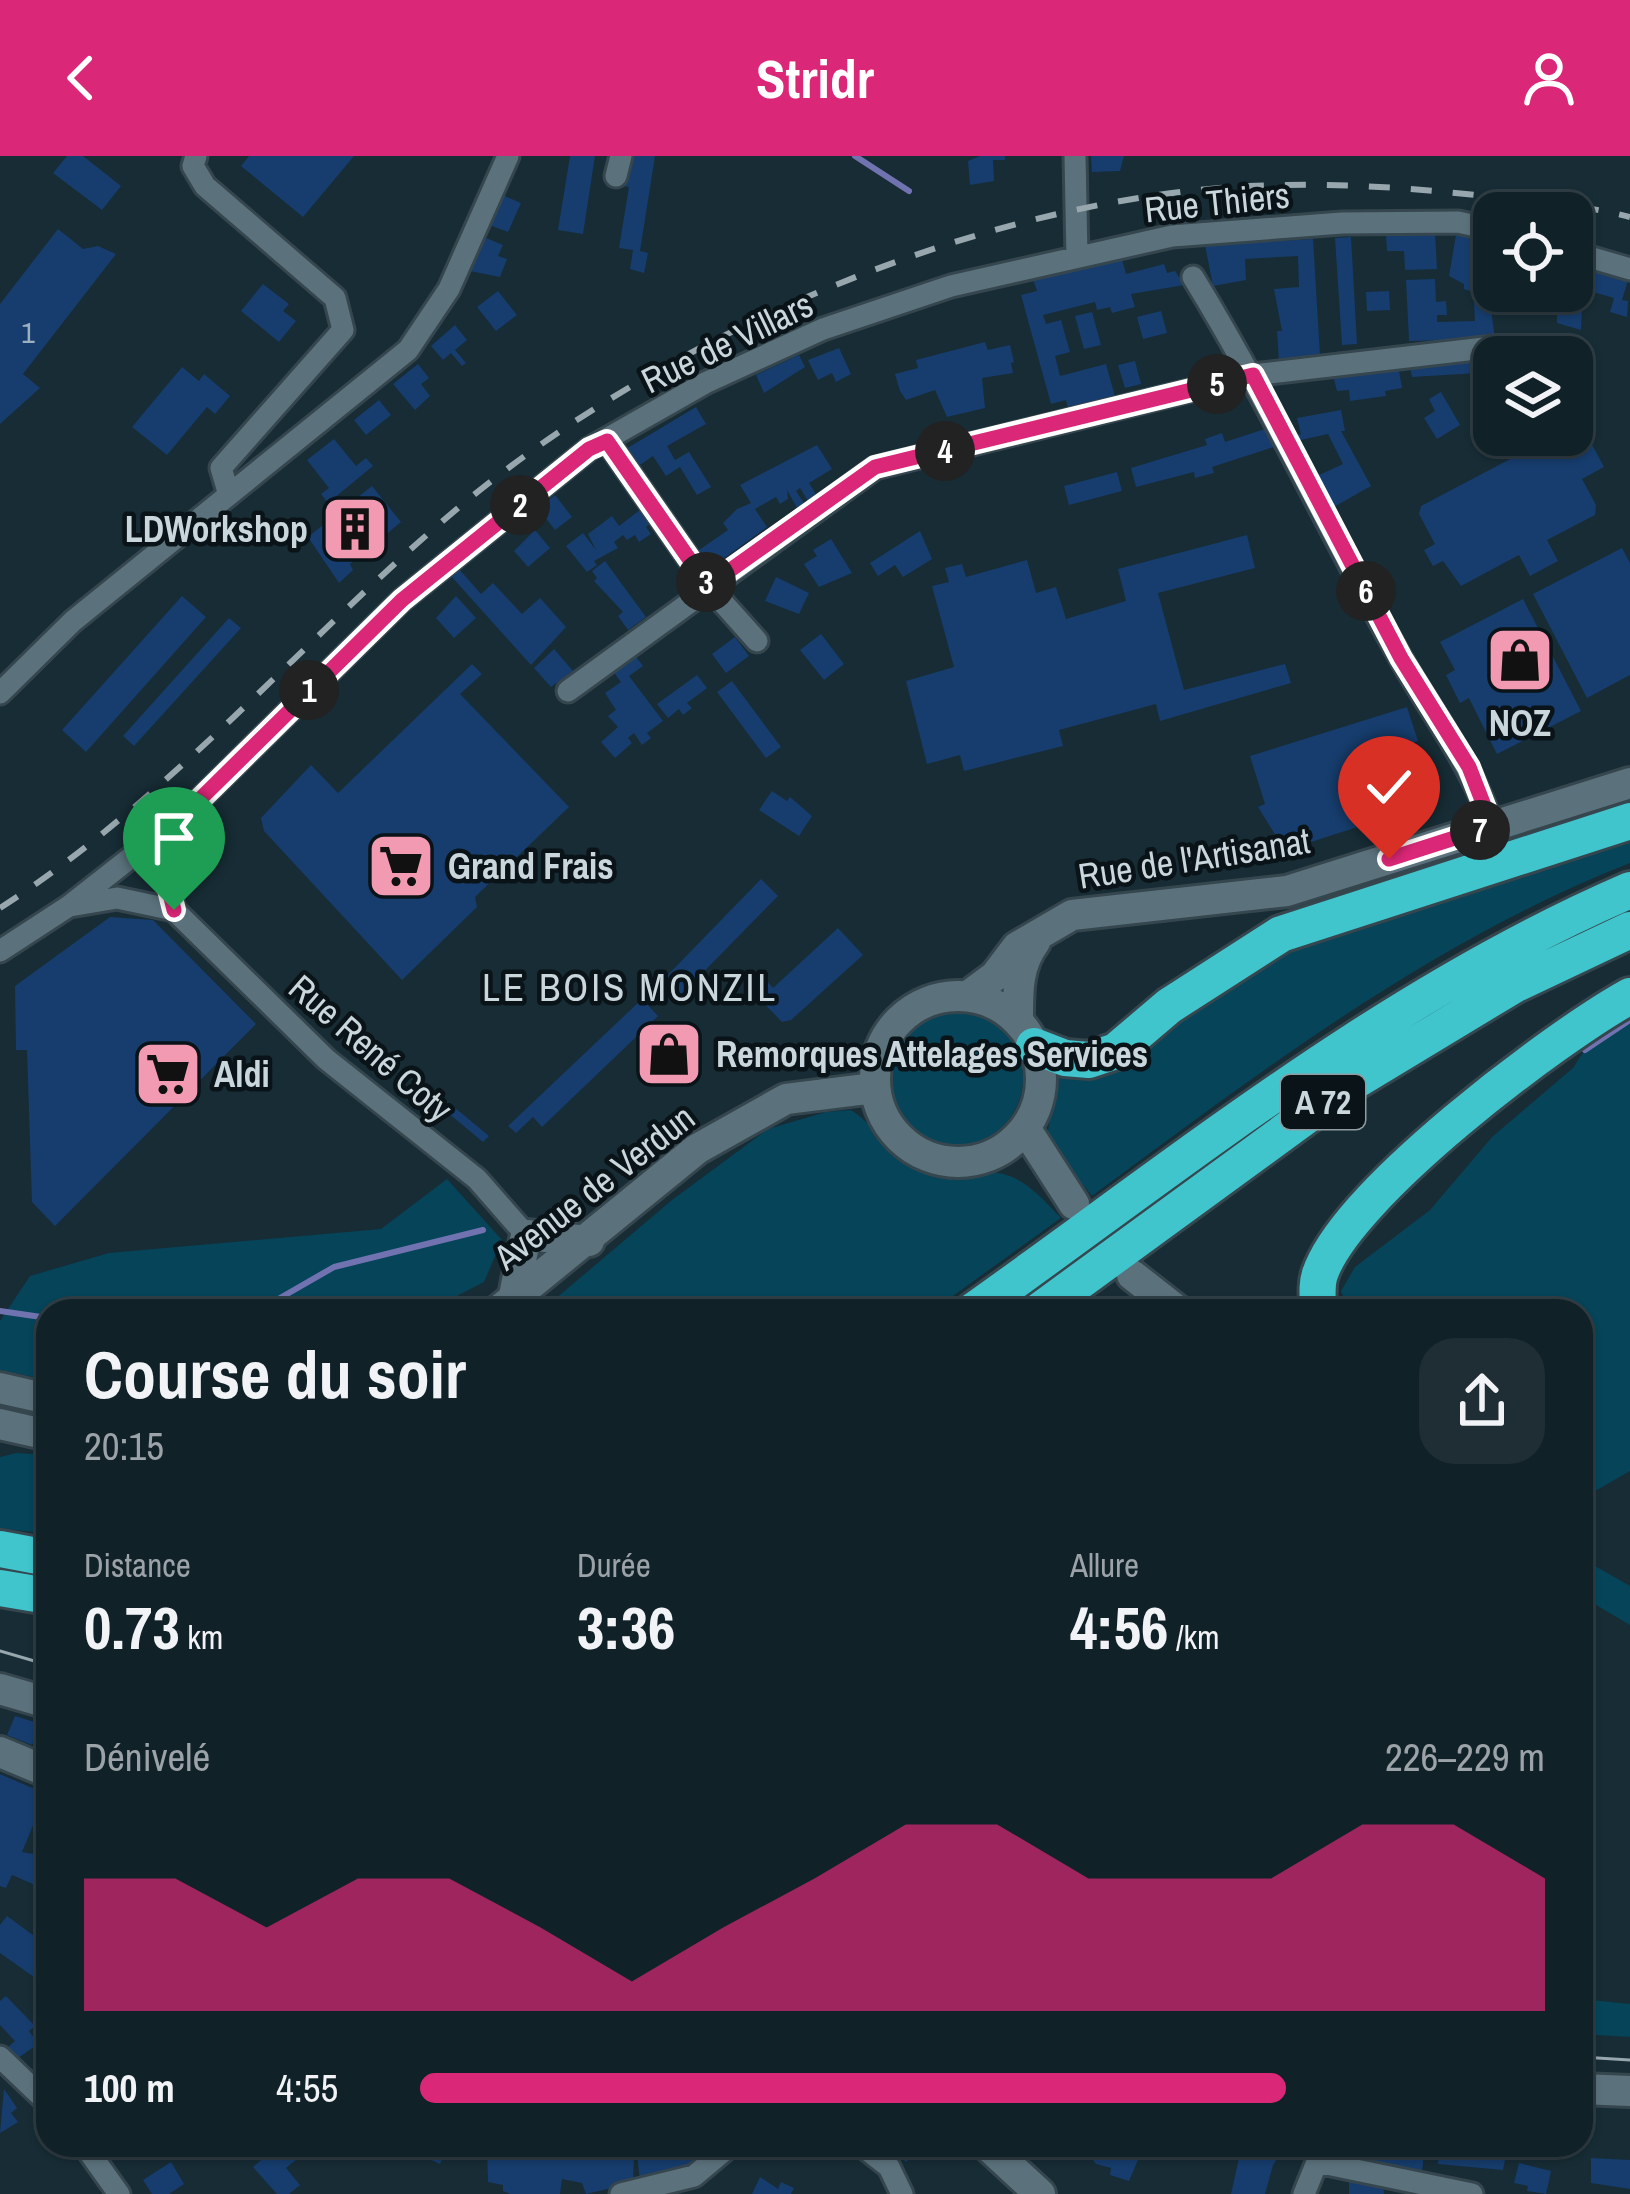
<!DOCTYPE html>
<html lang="fr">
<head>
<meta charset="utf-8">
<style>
  :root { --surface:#112128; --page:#1e2e34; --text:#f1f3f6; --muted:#9ca3a8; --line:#303e45; --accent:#db2777 }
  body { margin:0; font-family:"Archivo Narrow",sans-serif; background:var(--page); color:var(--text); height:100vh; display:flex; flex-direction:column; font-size:45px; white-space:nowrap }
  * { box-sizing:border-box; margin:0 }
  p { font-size:39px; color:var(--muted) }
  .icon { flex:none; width:66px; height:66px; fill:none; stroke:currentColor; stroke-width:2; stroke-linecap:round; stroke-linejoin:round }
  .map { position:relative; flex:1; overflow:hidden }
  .side { position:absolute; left:36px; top:1143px; width:1557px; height:858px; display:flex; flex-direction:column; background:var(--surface); border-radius:36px; box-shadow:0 3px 9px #0004,0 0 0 3px var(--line) }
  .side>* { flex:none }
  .buttons { position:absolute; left:1473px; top:36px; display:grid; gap:24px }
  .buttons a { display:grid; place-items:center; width:120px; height:120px; border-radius:24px; background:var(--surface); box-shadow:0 3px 9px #0004,0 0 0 3px var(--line); font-size:60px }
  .pin { position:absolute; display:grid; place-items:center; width:102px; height:102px; color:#fff; margin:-123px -51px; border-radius:50% 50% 50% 0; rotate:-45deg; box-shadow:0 0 12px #0007 }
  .pin .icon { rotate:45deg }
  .km { position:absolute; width:60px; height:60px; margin:-30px; border-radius:50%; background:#222; color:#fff; font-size:33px; line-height:60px; text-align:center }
  .round { display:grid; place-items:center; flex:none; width:126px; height:126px; border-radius:36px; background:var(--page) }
  .summary { display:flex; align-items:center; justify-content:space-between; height:204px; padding:0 48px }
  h1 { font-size:66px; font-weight:700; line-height:90px }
  .stats { display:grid; grid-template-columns:repeat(3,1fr); gap:18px; height:204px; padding:12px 48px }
  .stats div { display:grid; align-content:center }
  .stats b { font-size:60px; font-weight:700 }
  .stats small { font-size:33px; font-weight:400 }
  .stats p { font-size:33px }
  .chart { height:336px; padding:24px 48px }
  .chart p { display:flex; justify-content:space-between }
  .chart svg { width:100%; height:216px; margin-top:12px; fill:var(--accent); opacity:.7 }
  ul { padding:0 48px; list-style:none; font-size:39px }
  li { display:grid; grid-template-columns:192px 144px 1fr; align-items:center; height:90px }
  li i { height:30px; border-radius:15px; background:var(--accent) }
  header { display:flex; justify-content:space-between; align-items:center; height:156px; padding:0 48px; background:var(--accent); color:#fff; font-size:54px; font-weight:700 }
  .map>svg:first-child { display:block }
  .green { fill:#054459 }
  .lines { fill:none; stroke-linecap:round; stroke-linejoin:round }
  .stream { stroke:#7173b0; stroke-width:6 }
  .building { fill:#163d6d }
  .street-casing { stroke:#35464e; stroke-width:27 }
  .secondary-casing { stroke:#35464e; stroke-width:36 }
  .highway-casing { stroke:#35464e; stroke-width:42 }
  .street { stroke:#5b727c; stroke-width:21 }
  .secondary { stroke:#5b727c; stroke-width:30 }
  .highway { stroke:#40c5cd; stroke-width:36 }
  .tram { stroke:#98a7ae; stroke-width:3 }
  .rail { stroke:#98a7ae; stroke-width:6; stroke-dasharray:21 21; stroke-linecap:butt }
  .route-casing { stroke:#fff; stroke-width:24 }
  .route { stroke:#db2777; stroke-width:15 }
  .labels { text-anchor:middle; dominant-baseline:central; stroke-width:9; stroke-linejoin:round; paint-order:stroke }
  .number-label { font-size:30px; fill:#9cb0c0 }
  .shield { fill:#0a1317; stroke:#909ca1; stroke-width:3 }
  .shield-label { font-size:33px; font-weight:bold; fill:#c9d6dc }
  .street-label { font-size:36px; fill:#c9d6dc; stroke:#0a1317 }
  .poi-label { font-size:36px; font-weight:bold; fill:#c9d6dc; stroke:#0a1317; text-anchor:start }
  .neighbourhood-label { font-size:39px; letter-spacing:3px; fill:#c9d6dc; stroke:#0a1317 }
</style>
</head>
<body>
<header><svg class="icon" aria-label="back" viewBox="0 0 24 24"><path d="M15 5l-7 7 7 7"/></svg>Stridr<svg class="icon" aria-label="person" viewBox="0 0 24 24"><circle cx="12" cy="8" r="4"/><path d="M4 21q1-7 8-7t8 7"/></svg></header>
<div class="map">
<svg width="1630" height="2038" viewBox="0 0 1630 2038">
  <rect width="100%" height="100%" fill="#172c35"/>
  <!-- green -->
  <path class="green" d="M1630,674V707C1433,784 1261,915 1092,1040L1047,984L1055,917L1269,796Z
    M887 922a68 68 0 1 1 136 0a68 68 0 1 1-136 0Z
    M1630,856V1315L1581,1343V1155H1349L1341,1135L1355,1111L1430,1054L1492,981L1573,912L1599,871Z
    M851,954C876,970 889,996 916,1009C948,1024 978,1009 1010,1020C1029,1027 1047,1047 1061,1062L932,1155H541L672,1044L768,973L826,956Z
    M447,1023L502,1084L484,1126L428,1155H48V1224L0,1214V1165L30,1120L109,1097L381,1073Z
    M16,1297L48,1299V1378L0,1372V1301Z
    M1581,1402L1630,1430V1469L1581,1440Z
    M1581,1843L1630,1848V1881L1581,1878Z"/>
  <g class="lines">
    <!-- stream -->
    <path class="stream" d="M855,0L909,35
      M1585,894L1630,864
      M0,1155L48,1162
      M188,1155L261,1153L334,1111L483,1074"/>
  </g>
  <!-- building -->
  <path class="building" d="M67,0H83L121,30L102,54L53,17Z
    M249,0H354L303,61L241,10Z
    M570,0H595L583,78L558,74Z
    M633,0H655L640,95L648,97L644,117L630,113L633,94L619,92L629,31L624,30Z
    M980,0H1005V4H993L994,25L970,29L968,5Z
    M1091,0H1124L1120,15L1092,16Z
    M502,39L521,47L508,76L489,69Z
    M58,73L83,93L98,90L116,98L23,218L40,232L0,268V148Z
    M1435,77L1437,113L1405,114L1404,95H1387L1386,79Z
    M1456,79L1494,86L1487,123L1495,183L1409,185L1406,124L1435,123L1436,146L1446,145L1447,159H1437V166L1475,165L1473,129L1470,135L1464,133V128L1449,120Z
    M484,81L503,89L498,100L507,103L500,121L470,115Z
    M1351,81L1357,188L1342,189L1335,82Z
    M1313,83L1320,199L1279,205L1277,175H1282L1274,133L1299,131L1298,100L1245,103L1246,124L1213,130L1205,89Z
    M1121,100L1126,118L1164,108L1167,117L1175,115L1184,129L1131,138L1135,151L1112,157L1110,151L1097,154L1095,146L1043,159L1046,168L1061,164L1070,196L1055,200L1060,220L1106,208L1116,244L1069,256L1066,244L1051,248L1021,139L1037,135L1033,123Z
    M1580,111L1628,124L1622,144L1628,145L1627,161L1610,156L1614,142L1579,132Z
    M263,128L289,148L283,155L296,165L279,186L241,155Z
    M498,135L517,159L496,175L477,151Z
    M1389,135L1390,154L1367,155L1366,136Z
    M1557,141L1582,148L1581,174L1557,167Z
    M1161,155L1167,177L1143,183L1137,161Z
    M1092,156L1101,189L1084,193L1075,160Z
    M455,169L467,184L455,194L466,207L462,210L451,197L443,204L431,190Z
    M985,186L988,194L1010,189L1014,206L1011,207L1013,217L982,222L985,252L947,261L935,234L906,244L900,235L895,218L918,212L916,204Z
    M839,192L851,218L836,226L832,217L818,224L808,204Z
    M799,199L805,211L764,237L756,219Z
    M1494,200V216L1412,221L1409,207Z
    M1135,205L1141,228L1125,232L1118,209Z
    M418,208L429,222L421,228L430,240L415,254L393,228Z
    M1398,209L1402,232L1385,235L1386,240L1350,245L1349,234L1337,235L1333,219Z
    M182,211L199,225L204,218L230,240L215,258L207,251L167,299L132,271Z
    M1441,236L1460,269L1437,283L1424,262L1435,255L1429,243Z
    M379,244L391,259L366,279L354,264Z
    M696,251L706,268L667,290L675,304L689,296L711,331L697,339L680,311L666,320L653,300L637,311L626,293Z
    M1341,254L1345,275H1341L1371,330L1332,352L1315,321L1343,308L1328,278L1296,285L1293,280L1301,278L1297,262Z
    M1271,271L1280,289L1212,311L1214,317L1195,322L1194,316L1136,331L1131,312L1207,289L1205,283L1222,277L1225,286Z
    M1587,279L1604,311L1582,323L1596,349L1595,359L1547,384L1558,405L1530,420L1519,399L1461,430L1443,405L1433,410L1424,394L1435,388L1419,358L1421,350L1533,291L1537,285L1539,288L1553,280L1571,288Z
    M334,283L356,310L366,302L373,310L328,347L321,338L329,332L307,304Z
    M817,289L832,313L809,327L817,340L808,345L800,332L796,335L804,347L797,352L787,334L788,343L780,348L776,341L755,353L767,371L712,411L699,394L728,374L723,367L737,353L751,347L740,329Z
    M1117,316L1122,335L1069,349L1064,330Z
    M372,330L401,366L350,408L353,414L339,427L308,381Z
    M555,339L572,361L555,374L538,352Z
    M640,354L650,368L646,371L651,378L639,386L635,379L627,384L623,379L614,386L618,392L594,405L597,409L587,416L566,390L583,377L596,394L588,378L612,360L619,370Z
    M535,374L550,392L528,411L514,395Z
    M920,375L932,403L903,421L895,409L878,420L870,407Z
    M1247,379L1255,412L1158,437L1184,534L1285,508L1291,527L1160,565L1156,548L1059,574L1063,590L964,615L960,599L927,608L906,525L954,511L932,430L949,426L945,412L962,408L966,421L1027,404L1036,437L1056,431L1066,463L1126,445L1118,413Z
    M831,383L852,417L819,431L804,408L817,400L813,394Z
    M1622,392L1630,407V519L1587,542L1533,438Z
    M605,405L646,461L628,474L618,460L623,456L594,425L597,422L592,415Z
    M459,413L481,438L493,427L522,458L540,442L566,471L531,509L451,420Z
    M776,421L809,437L799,458L765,445Z
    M182,440L206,461L86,596L62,574Z
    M456,440L476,462L454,482L436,462Z
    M1523,443L1581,555L1497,598L1469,542L1460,547L1446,519L1455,514L1440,486Z
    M229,462L241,472L134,590L123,580Z
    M821,478L844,508L824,524L800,494Z
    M735,481L749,500L726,517L712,498Z
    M554,493L573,515L551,531L534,512Z
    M634,498L643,510L629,520L663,565L647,577L651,582L642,589L634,577L628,582L632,587L615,602L601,586L618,571L608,560L616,554L605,537L621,526L612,514Z
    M472,508L482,518L460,538L569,651L475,741L477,751L402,824L264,675L261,662L311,609L338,637Z
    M697,519L707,532L687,547L692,552L683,559L679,553L668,562L657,548Z
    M732,525L781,591L766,602L717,536Z
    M1407,551L1418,585L1409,588L1419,621L1379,634L1388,661L1308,687L1309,692L1288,699L1258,651L1265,648L1250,600Z
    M772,635L787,645L790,641L812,660L799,680L759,654Z
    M761,723L778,740L678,842L662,825Z
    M110,761L153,764L256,868L55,1070L32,1046L27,894H16L15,830Z
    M838,772L863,799L791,864L782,866L754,837L767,825L773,832Z
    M642,843L658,860L542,971L533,961L516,977L508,970Z
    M672,867L701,896L666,930L638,900Z
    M430,931L489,980L483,986L424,937Z
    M15,1560L41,1568L32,1589L7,1579Z
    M0,1618L46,1638L22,1696L45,1700L47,1734L12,1719L6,1732L0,1730Z
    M7,1760L48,1790V1831L0,1797V1769Z
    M6,1840L35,1870L29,1875L38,1888L18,1902L7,1892L15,1885L0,1869V1845Z
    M4,1933L17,1952L11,1957L18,1966L0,1977Z
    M272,1989H285L297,2003L286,2012L300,2029L289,2038H277L253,2011L275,1992Z
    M411,1989H448L440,2008L409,1994Z
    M487,1989H561L634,1998L633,2027L586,2038L582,2027L562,2023L560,2038H510L503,2035V2029L488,2026Z
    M698,1989H715L692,2012L640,2025L637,1998Z
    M889,1989H935L925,2000L918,1994L906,2006Z
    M1096,1989L1143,1992L1129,2025L1110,2019L1111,2012L1096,2008L1092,2003Z
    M1242,1989H1287L1284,2002L1279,2000L1273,2009L1265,2038H1231Z
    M1333,1989H1425L1422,2015L1346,2004L1331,1999Z
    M1440,1989L1507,1992L1503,2014L1438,2008Z
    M1591,2002L1630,2004V2033L1591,2027Z
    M171,2006L184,2028L169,2038H152L143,2024Z
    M1519,2007L1551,2015L1546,2038L1527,2035L1528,2030L1514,2027Z
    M760,2021L778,2033L781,2026L794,2032L791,2038H752Z
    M1349,2022L1383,2026L1384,2038H1349Z"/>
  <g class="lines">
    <!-- street casing -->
    <g class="street-casing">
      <path id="street" d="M196,0L193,10L205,30L335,142L343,174L221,312L229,339
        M1075,0L1077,101
        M616,20L621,0
        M1572,96L1630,113
        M1193,121C1269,245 1329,375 1400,501C1432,558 1472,608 1492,670
        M607,285L708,430L757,485
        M568,535L875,312L1253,219L1493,191
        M0,537L73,465L408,194L449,133L508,0
        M174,673L160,697L174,754L326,903L477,1023L526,1079
        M70,750L117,742L174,754
        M0,795L69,750L181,662L402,444L589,293L705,227L823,173L951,130L1172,80L1342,67L1458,66L1494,74
        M0,1901L48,1947
        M84,1989L119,2038
        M861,1989L889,2011L902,2038
        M1317,2006L1472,2038
        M621,2038L694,2020L731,1989
        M1304,2038L1317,2006L1316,1989"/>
    </g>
    <!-- secondary casing -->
    <g class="secondary-casing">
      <path id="secondary" d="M875 923a83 83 0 1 1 166 0a83 83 0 1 1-166 0Z
        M968,840L995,820L1017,791L1072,759L1287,735L1630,627
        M1018,865C1018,836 1017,810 1035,786
        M1025,972L1074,1048
        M1132,1119L1178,1155
        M513,1145L526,1079L589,1085
        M498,1155L697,993L786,943L874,932
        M0,1232L48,1243
        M0,1268L48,1279
        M0,1533L48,1547
        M0,1596L48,1616
        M1581,1933L1630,1935
        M987,1989L1040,2038"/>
    </g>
    <!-- highway casing -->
    <g class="highway-casing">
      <path id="highway" d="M1034,890L1065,902L1089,904L1116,895L1169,850L1281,778L1630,665
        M973,1155C1185,1004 1389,838 1630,734
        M1039,1155L1350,928L1514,829L1630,774
        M1318,1155C1318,1143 1316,1129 1320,1118C1347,1038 1554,882 1630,840
        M0,1393L48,1402
        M0,1432L48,1440"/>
    </g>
    <!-- street -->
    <use href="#street" class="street"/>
    <!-- secondary -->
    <use href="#secondary" class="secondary"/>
    <!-- highway -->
    <use href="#highway" class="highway"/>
    <!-- tram -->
    <path class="tram" d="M0,1495L48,1509
      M1581,1901L1630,1904"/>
    <!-- rail -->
    <path class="rail" d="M0,752C173,641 307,478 464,347C669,177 982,44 1249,30C1333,26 1418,32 1501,42C1544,47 1588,50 1630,61"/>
  </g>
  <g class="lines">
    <!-- route casing -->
    <g class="route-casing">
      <path id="route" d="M174,754L160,697L181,662L402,444L589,293L607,285L708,430L875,311L1253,219L1401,502L1469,611L1492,670L1389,703"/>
    </g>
    <!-- route -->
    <use href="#route" class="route"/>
  </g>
  <!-- icons -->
  <defs>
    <g id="building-square" transform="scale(3.45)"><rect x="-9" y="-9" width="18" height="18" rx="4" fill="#f19ab2" stroke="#0a1317"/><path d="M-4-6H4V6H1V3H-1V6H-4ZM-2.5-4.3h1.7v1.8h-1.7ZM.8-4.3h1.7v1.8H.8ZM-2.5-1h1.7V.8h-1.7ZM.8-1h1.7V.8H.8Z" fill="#111"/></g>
    <g id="shop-square" transform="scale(3.45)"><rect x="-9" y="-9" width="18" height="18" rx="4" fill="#f19ab2" stroke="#0a1317"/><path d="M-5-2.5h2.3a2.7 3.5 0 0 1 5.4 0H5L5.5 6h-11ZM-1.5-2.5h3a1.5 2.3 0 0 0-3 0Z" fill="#111"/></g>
    <g id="supermarket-square" transform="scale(3.45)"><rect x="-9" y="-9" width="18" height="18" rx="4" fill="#f19ab2" stroke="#0a1317"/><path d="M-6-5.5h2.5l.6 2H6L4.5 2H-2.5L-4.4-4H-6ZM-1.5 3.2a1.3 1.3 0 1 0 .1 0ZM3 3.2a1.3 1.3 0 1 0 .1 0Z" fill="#111"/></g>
  </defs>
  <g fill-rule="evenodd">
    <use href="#building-square" x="355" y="373"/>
    <use href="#shop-square" x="1520" y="504"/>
    <use href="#supermarket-square" x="401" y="710"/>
    <use href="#shop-square" x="669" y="898"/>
    <use href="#supermarket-square" x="168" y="918"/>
  </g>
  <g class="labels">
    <!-- number labels -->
    <g class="number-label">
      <text x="28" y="176">1</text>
    </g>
    <!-- shield labels -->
    <rect class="shield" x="1281" y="919" width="84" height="54" rx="9"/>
    <g class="shield-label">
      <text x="1323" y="946">A 72</text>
    </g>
    <!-- street labels -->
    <g class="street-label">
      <text transform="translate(1217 46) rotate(-6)">Rue Thiers</text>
      <text transform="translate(727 186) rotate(-26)">Rue de Villars</text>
      <text transform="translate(1194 702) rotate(-9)">Rue de l'Artisanat</text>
      <text transform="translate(371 892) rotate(41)">Rue René Coty</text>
      <text transform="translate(594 1031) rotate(-38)">Avenue de Verdun</text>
    </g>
    <!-- poi labels -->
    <g class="poi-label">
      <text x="308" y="373" text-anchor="end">LDWorkshop</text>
      <text x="1520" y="567" text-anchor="middle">NOZ</text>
      <text x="448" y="710">Grand Frais</text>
      <text x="716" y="898">Remorques Attelages Services</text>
      <text x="214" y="918">Aldi</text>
    </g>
    <!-- neighbourhood labels -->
    <g class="neighbourhood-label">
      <text x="630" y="831">LE BOIS MONZIL</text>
    </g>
  </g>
</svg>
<div class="buttons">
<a><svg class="icon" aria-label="locate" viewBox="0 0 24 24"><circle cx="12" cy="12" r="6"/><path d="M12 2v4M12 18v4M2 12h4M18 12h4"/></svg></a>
<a><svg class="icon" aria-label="layers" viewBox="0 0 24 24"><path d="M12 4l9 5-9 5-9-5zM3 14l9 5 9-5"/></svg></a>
</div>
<div class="pin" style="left:174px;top:754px;background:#1e9e55"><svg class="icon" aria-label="arrive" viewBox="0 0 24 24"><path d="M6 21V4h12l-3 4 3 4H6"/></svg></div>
<div class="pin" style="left:1389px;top:703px;background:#d93025"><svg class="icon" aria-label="check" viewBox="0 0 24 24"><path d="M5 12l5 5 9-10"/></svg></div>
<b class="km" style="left:309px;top:534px">1</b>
<b class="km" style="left:520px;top:349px">2</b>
<b class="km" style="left:706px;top:426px">3</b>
<b class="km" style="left:945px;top:295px">4</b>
<b class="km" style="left:1217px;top:228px">5</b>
<b class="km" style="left:1366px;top:435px">6</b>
<b class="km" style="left:1480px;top:674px">7</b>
<section class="side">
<div class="summary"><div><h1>Course du soir</h1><p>20:15</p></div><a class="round"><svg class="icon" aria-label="share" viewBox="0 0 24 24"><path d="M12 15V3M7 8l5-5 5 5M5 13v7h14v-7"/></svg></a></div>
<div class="stats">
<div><p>Distance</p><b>0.73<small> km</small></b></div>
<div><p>Durée</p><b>3:36</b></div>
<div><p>Allure</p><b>4:56<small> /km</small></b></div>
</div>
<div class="chart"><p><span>Dénivelé</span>226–229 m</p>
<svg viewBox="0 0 160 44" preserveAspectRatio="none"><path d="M0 44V17L10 17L20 27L30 17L40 17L50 27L60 38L70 27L80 17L90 6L100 6L110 17L120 17L130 17L140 6L150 6L160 17V44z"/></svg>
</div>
<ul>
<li><b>100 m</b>4:55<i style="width:77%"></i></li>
</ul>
</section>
</div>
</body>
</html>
